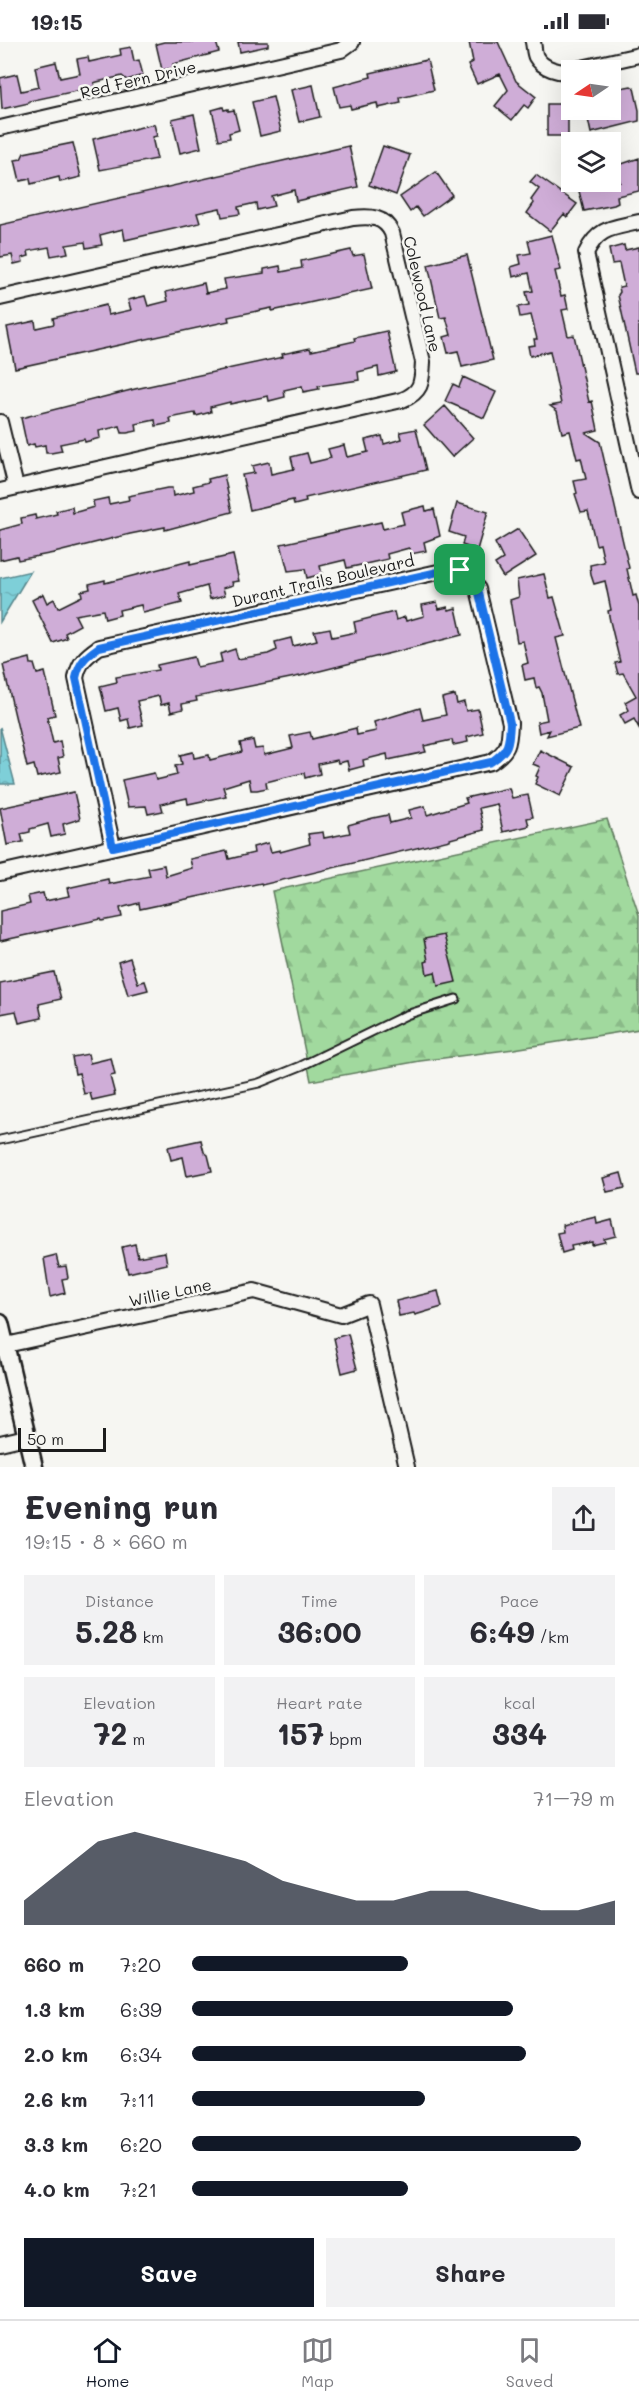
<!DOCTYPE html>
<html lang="en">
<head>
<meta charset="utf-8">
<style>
  :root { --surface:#fff; --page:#f2f2f3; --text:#2b2b33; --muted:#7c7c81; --line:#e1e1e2; --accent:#111827 }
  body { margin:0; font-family:Mali,sans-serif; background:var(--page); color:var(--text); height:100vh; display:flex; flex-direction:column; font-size:22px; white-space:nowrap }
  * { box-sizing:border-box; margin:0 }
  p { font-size:20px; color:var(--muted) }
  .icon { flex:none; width:33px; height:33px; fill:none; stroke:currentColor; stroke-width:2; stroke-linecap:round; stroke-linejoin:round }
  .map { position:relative; height:1425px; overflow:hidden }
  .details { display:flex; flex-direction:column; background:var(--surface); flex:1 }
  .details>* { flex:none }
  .needle { width:39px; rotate:257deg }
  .tools { position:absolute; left:561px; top:18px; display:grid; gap:12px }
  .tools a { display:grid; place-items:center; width:60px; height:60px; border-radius:0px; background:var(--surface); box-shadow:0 6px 24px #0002; font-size:30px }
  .scale { position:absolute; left:18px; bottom:15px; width:88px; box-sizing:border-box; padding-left:6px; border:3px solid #1c1c1c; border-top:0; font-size:16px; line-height:21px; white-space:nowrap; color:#1c1c1c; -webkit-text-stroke:4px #f6f6f2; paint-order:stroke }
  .pin { position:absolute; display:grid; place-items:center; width:51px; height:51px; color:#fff; margin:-26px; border-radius:12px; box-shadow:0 3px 9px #0006 }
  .round { display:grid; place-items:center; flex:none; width:63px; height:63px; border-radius:0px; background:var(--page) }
  .headline { display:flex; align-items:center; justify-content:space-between; height:102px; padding:0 24px }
  h1 { font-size:33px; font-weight:800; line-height:45px }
  .stats { display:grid; grid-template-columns:repeat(3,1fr); gap:9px; height:102px; padding:6px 24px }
  .stats div { display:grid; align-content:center; border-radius:0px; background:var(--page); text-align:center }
  .stats b { font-size:30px; font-weight:800 }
  .stats small { font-size:16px; font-weight:400 }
  .stats p { font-size:16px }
  .chart { height:168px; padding:12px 24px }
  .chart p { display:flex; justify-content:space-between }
  .chart svg { width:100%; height:108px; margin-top:6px; fill:var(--accent); opacity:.7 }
  .primary-button { display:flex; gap:12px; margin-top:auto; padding:12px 24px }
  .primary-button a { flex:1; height:69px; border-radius:0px; background:var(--accent); color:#fff; font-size:24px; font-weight:800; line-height:69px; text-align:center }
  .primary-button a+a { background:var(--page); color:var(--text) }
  ul { padding:0 24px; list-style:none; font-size:20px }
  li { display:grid; grid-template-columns:96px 72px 1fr; align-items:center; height:45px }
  li i { height:15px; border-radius:8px; background:var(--accent) }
  .status { display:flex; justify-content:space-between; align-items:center; height:42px; padding:0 30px; background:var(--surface); direction:ltr }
  .status svg { height:16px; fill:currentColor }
  .tab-bar { display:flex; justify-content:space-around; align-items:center; height:84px; border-top:2px solid var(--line); background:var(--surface); font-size:16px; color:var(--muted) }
  .tab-bar a { display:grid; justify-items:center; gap:3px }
  .tab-bar .selected { color:var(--accent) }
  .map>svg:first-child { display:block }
  .forest { fill:url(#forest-firs); stroke:#5e7a5d; stroke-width:1.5 }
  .water { fill:url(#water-ripples); stroke:#57878d; stroke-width:1.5 }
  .building { fill:#cfadd7; stroke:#1c1c1c; stroke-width:1.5 }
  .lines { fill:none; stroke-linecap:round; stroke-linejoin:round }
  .service-casing { stroke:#1c1c1c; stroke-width:11 }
  .minor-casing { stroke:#1c1c1c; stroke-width:18 }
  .tertiary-casing { stroke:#1c1c1c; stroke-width:21 }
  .service { stroke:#f6f6f2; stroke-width:7 }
  .minor { stroke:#f6f6f2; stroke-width:14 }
  .tertiary { stroke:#f6f6f2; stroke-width:16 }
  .route-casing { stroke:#fff; stroke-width:12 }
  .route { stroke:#1a73e8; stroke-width:8 }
  .labels { text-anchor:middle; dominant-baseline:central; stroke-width:5; stroke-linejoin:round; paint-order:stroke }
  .street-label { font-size:16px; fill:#1c1c1c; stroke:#f6f6f2 }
</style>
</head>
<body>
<div class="status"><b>19:15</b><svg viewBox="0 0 49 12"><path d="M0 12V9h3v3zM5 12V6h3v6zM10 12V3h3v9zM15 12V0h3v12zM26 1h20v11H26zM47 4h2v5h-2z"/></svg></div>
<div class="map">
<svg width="639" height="1425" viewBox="0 0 639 1425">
  <defs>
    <pattern id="forest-firs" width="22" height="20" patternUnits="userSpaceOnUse" patternTransform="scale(1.5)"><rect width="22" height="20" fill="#a1d99e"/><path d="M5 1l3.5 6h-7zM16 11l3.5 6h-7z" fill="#8aba88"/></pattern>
    <pattern id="water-ripples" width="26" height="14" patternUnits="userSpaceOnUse" patternTransform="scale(1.5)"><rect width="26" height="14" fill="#7ecfd8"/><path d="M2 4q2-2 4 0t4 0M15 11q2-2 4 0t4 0" fill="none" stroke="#6cb1b9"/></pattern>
  </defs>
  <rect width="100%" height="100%" fill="#f6f6f2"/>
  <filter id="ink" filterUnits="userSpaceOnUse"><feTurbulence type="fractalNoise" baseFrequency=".0167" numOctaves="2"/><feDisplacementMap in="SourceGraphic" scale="12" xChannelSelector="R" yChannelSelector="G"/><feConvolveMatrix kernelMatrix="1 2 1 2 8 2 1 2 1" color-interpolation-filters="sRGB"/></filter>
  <g filter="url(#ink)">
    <!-- forest -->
    <path class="forest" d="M607,777L639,873V987L514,1007L420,1019L311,1039L272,849Z"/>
    <!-- water -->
    <path class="water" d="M31,529L0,580V536Z
      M0,685L15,742H0Z"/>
    <!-- building -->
    <path class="building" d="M164,0H216L219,10L173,22V26L162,28L156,2Z
      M238,0H268V4L240,10Z
      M469,0H498L516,39L536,55L528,66L524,63L512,78L495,64L508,48L500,32L477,42L468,23L473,20Z
      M131,5L134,19L139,18L143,33L127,38L122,34L97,40L94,41L95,45L29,59V61L2,67L0,36L17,32L21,49L39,45L35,25L56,20L60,36L80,32L77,17L88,15L89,20L121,13L120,7Z
      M427,18L434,48L400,56L401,61L378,66L377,61L351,67L350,63L339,65L334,45L371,35L370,31Z
      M313,43L320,75L299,80L291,48Z
      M631,44L634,46L639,68V79L591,91L586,68H614L610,48Z
      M273,55L281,89L260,94L252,60Z
      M547,62H570V73H568V94H547Z
      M223,65L224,68L228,67V69L234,68L239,88L229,91L230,96L219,98L212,68Z
      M194,72L201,106L180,111L172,77Z
      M154,82L157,94L152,95L157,117L100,128L93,97Z
      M73,101L81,135L60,140L59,135L31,142L30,137L20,139L15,118L21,117L24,111Z
      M349,104L358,145L296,159L294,148L271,154L274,164L257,168L256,161L238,165L240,172L222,175L220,166L197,171L200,181L125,198L123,187L100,193L102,203L86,206L85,200L66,203L68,211L51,214L49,205L28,209L29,214L22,216L23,220L14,222L12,213L0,215V183Z
      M383,104L410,113L396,153L369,143Z
      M639,116V149L617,154L618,161L614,163L584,169L578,145L590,142L589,140H620L616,124Z
      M436,130L452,153L423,174L416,165L410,170L400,155Z
      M536,133L577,162L567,175L564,172L550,189L527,171L534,161L531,158L539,147L530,140Z
      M552,193L561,228L555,229L561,254L565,253L568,267L562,268L568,294L574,293L589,360L592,359L597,383L598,388L586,391L600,400L629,526L627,527L633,554L636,553L639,564V686L634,677L625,682L620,673L629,668L625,660L636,654L623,631L618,632L615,621L620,620L610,579L608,569L611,568L605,539L594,542L591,533L590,523L604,520L600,502L596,503L588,469L581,470L575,452L577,451L574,439L586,437L581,416L577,417L570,389L562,391L557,369L550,364L561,362L550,309L530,314L528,304L535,303L534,297H537L531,273L520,275L518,265L529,263L526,250L533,249L529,231L513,235L511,225L521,222L519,213L531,211L528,199Z
      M624,203L625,208L639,205V331H635L618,253L620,250L619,245L624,244L619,221L612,222L609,207Z
      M351,208L353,214L364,212L372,247L272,269V266L228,275L229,279L15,326L7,285L35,279L36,286L54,282L53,276L106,263L108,273L131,268L128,258L145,254L148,264L168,259L166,250L204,241L206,251L226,247L224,237L264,231V227L280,224L281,230L302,226L301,219Z
      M467,213L493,318L462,325L458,309L448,311L444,295L451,293L446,275L440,276L428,223Z
      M387,289L396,330L379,334L378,325L358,330L359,338L318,344L319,347L303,350L302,344L284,348L285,355L269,359L268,354L230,362V360L210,365L211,370L196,374L195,371L170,376L171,381L156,384L155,378L136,382L137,389L127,391H122L120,384L99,389L100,396L85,400L84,397L60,402L62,409L51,411H46L45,403L35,405L34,402L27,404L21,376L135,347L283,315L282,312L310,306L311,309L355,299L354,296Z
      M463,335L496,350L484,376L445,359L453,342L459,345Z
      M445,364L473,396L452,415L424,383Z
      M416,387L426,428L305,456L306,460L294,463L293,458L250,468L242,433L254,431L252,424L269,420L271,432L294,427L291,415L307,411L310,421L331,416L328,407L344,403L347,415L368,410L365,398L382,394L384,402L402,397L400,390Z
      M224,433L232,470L165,488V485L130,492L54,511L18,518L17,514L0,518V488L22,482L21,476L35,473L36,477L57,472L56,469L72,465L73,471L94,465L93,459L108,456L109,462L129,458L128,454L167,446H172L173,454L194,449L193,444L209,440L208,437Z
      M457,461L488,470L477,508L462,503L464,495L449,490Z
      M425,464L426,469L434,467L440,494L424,500L426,509L411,512L409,506L387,512L388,517L347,526L345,518L320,524L322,532L307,536L305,527L288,529L281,502L381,480L383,487L404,482L401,470Z
      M518,487L536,514L503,535L495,522L503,517L495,501Z
      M233,513L239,539L232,540L233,543L223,546L225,553L210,557L207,544L179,552L182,561L143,571L141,563L119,568L120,573L105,577L103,568L75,573L80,583L65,591L67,596L53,601L32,558L43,552L47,561L54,557L58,566L82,554L81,549L90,547L89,542L105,538V541L190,519V523Z
      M544,532L550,556L554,555L565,594L556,596L579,686L547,694L550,688L539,691L537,680L547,678L542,651L539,645L536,646L534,636L525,638L522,623L528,621L523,599L517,600L510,558L519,555L517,538Z
      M437,560L439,567L448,565L449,568L456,566L462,593L300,634L196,655L197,659L182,662L183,667L171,670L169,661L161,663L159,654L137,659L143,683L130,686L128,677L121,679L118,666L106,669L100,644L117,640L116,635L158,628L157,623L194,615L197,625L222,620L220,612L235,607L238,617L268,612L277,608L275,600L291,596L293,604L317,598L314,589L330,586L332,595L356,590L354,580L394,570L396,578L405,575L406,579L424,574L422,563Z
      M30,616L31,622H34L37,632L45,630L55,673L47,675L53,701L60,699L63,715L58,716L61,730L37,735L34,723L27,725L3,623Z
      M455,653L457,662L464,660L466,669L478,667L483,691L467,695L468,700L453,703L452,698L424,704L426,710L388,718L387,712L363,718L364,724L349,728L347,719L338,721L337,718L318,722L320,732L305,736L304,731L282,736L266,740L267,746L257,748H251L249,737L223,745L226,754L188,762L187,756L161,762L163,769L148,772L146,764L128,765L122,738L154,731L156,738L177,733L175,724L182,722L180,713L193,710L194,716L209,713L210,718L242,710L240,701L253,698L255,707L263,706L264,713L293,706L290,694L310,690L312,697L356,686L357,693L376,689L374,680L420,666L423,678L446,673L442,656Z
      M540,708L574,725L560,754L535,742L538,735L536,734L540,725L533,722Z
      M509,746L512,756L528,753L533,775L527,776L529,784L503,790L497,762L479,766L484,788L450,797V798L262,843L261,841L140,867L139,861L120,866L122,875L102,879L101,877L0,899V869L30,862L28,854L43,851L45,859L69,854L67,846L108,837L109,842L150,834L148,826L164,823L166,834L192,826L190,817L227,809L229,817L254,811L253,805L268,801L271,810L280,808V810L310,802L308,792L323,790L324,796L350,791L348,783L373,776L388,773L390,781L411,776L409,768L425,764L427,773L467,761L465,756Z
      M74,750L80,777L63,782L65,792L51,795L48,782L30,787V790L21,792L23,800L7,803L0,766Z
      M444,893L456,940L438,944L435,930L427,932L425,920L428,919L424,897Z
      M130,916L138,941L145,939L148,948L128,953L118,920Z
      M54,930L61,957L39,962L42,976L19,981L16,969L0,972V941Z
      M88,1012L90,1021L111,1016L115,1033L110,1034L115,1053L92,1058L90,1051L84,1052L79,1031L75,1032L72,1015Z
      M201,1098L204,1110L208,1113L212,1129L187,1134L183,1115L171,1118L168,1105Z
      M621,1131L625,1146L607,1150L603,1136Z
      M596,1175L597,1182L612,1178L616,1194L604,1197L605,1200L592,1203V1200L571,1204L572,1208L562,1211L557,1191L563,1190L562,1183Z
      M135,1202L138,1215L165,1210L167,1222L128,1231L122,1205Z
      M56,1213L59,1225L66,1224L68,1236L62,1237L65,1251L50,1255L44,1216Z
      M438,1249L442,1265L415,1273L414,1271L399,1274L396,1259Z
      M348,1292L357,1327L342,1331L334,1296Z"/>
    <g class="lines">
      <!-- service casing -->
      <g class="service-casing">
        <path id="service" d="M0,1098L259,1041L301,1024L406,973L456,957"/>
      </g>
      <!-- minor casing -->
      <g class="minor-casing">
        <path id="minor" d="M533,0C534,4 534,11 536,15C542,26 560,32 572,29
          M573,28L639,13
          M0,86L341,8L352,0
          M639,180C613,186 598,185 586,211L639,450
          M0,256L353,176C370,174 384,174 392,191L423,320C422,340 422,350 402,358L0,449
          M0,380L16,445
          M0,831L491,720C509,708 509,702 510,681L478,547C469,534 463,528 447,528L99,605C86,614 79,620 76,636L113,805
          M6,1303L254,1249L341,1273L369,1262L407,1425
          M0,1401L26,1395"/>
      </g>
      <!-- tertiary casing -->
      <g class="tertiary-casing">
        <path id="tertiary" d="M0,1281L34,1425"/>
      </g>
      <!-- service -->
      <use href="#service" class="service"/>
      <!-- minor -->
      <use href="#minor" class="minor"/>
      <!-- tertiary -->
      <use href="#tertiary" class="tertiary"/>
    </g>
  </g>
  <g class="lines" filter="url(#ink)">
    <!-- route casing -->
    <g class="route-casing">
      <path id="route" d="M447,528C463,528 469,534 478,547L510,681C509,702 509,708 491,720L113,805L76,636C79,620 86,614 99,605Z"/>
    </g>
    <!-- route -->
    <use href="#route" class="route"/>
  </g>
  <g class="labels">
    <!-- street labels -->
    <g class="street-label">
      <text transform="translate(138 37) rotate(-13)">Red Fern Drive</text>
      <text transform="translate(423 252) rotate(77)">Colewood Lane</text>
      <text transform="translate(323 538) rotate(-13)">Durant Trails Boulevard</text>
      <text transform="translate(170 1250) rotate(-12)">Willie Lane</text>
    </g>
  </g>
</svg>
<div class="tools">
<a><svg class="needle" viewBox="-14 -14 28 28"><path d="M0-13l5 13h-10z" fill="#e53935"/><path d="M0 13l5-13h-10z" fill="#7c7c81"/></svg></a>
<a><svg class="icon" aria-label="layers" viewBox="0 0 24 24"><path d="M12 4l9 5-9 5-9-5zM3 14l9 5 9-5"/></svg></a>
</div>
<div class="scale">50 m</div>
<div class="pin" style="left:460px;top:528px;background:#1e9e55"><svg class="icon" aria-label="arrive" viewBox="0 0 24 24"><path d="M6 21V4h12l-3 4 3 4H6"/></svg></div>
</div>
<section class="details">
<div class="headline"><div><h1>Evening run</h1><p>19:15 · 8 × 660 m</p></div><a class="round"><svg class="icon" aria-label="share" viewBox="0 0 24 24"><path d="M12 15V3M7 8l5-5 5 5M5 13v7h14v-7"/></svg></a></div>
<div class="stats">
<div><p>Distance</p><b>5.28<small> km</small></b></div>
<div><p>Time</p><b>36:00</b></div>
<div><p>Pace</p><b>6:49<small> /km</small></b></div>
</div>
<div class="stats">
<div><p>Elevation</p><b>72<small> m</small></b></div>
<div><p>Heart rate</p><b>157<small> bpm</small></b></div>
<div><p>kcal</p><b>334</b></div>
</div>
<div class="chart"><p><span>Elevation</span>71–79 m</p>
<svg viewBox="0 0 160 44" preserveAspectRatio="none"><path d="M0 44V34L10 22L20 10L30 6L40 10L50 14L60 18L70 26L80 30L90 34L100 34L110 30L120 30L130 34L140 38L150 38L160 34V44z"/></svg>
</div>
<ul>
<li><b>660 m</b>7:20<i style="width:51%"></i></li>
<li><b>1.3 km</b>6:39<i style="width:76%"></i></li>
<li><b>2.0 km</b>6:34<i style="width:79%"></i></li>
<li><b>2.6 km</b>7:11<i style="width:55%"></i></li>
<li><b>3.3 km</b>6:20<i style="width:92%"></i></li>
<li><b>4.0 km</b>7:21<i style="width:51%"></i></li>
</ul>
<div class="primary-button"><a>Save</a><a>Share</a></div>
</section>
<nav class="tab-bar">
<a class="selected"><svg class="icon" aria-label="home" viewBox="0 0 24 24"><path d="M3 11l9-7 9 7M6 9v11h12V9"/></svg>Home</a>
<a><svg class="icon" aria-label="map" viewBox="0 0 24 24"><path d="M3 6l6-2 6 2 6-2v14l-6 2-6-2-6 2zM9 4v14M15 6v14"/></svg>Map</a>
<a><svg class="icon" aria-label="saved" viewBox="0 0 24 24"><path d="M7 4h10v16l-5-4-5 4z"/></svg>Saved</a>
</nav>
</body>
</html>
